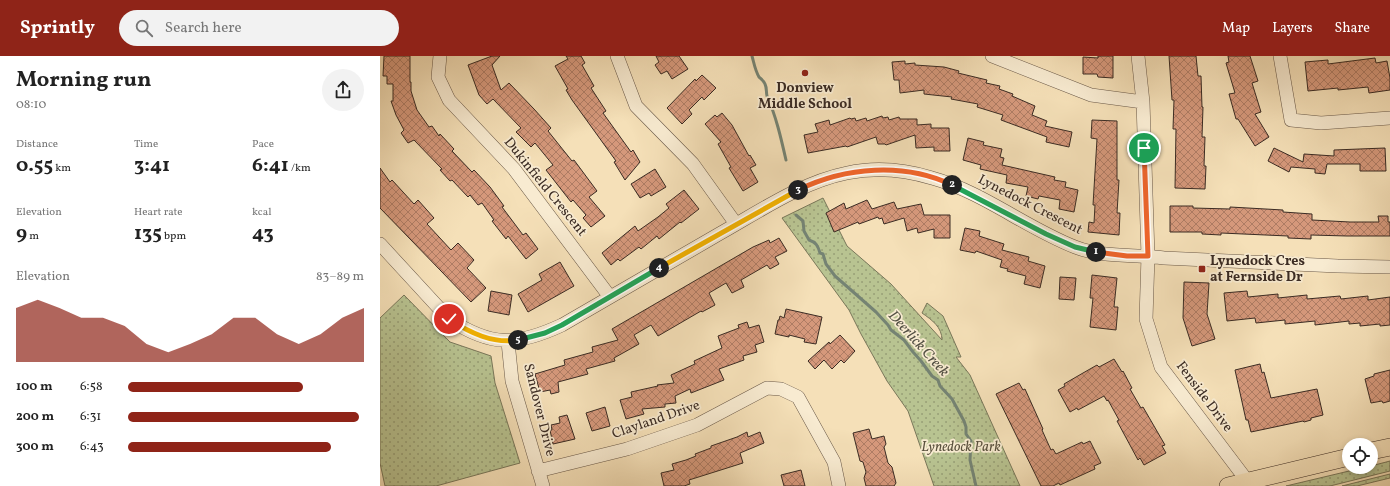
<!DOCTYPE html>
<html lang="en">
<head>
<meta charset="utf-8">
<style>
  :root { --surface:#fff; --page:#f2f2f2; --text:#222; --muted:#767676; --accent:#8f2418 }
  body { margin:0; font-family:Vollkorn,serif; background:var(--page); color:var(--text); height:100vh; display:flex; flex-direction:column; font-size:15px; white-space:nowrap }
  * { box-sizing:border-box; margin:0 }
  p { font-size:13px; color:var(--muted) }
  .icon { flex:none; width:22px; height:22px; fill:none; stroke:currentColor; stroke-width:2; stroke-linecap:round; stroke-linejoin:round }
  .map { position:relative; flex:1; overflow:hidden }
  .panel { display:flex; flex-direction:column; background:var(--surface); width:380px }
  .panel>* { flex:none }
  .tools { position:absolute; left:962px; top:382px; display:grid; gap:8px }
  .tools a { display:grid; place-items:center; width:36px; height:36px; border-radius:50%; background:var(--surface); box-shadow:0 2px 6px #0003; font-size:20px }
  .pin { position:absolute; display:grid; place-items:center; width:34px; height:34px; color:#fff; margin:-17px; border:2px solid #fff; border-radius:50%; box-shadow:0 1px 4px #0007 }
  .km { position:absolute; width:20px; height:20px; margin:-10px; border-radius:50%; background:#222; color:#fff; font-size:11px; line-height:20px; text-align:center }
  .round { display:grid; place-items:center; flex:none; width:42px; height:42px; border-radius:21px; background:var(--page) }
  .summary { display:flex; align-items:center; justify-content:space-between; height:68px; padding:0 16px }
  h1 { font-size:22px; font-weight:700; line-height:30px }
  .metrics { display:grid; grid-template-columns:repeat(3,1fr); gap:6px; height:68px; padding:4px 16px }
  .metrics div { display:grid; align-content:center }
  .metrics b { font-size:20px; font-weight:700 }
  .metrics small { font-size:11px; font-weight:400 }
  .metrics p { font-size:11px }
  .chart { height:112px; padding:8px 16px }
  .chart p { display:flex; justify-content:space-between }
  .chart svg { width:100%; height:72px; margin-top:4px; fill:var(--accent); opacity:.7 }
  ul { padding:0 16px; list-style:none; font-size:13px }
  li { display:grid; grid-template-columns:64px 48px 1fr; align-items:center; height:30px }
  li i { height:10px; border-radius:5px; background:var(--accent) }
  header { display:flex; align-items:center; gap:24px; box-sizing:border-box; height:56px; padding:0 20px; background:var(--accent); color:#fff }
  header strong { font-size:19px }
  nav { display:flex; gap:22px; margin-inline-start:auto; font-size:14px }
  .search { width:280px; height:36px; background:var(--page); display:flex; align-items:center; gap:10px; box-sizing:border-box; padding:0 14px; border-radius:22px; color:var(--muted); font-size:15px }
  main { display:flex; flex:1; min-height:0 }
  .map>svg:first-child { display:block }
  .green { fill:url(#green-dots); stroke:#79775a }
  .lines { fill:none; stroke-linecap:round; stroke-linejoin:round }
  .stream { stroke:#758373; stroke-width:3 }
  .building { fill:url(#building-cross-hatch); stroke:#3a2b23 }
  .minor-casing { stroke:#695848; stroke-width:14 }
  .major-casing { stroke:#3a2b23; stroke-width:18 }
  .minor { stroke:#f8ebd1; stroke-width:13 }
  .major { stroke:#f5e0b8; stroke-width:17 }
  .split-1-casing { stroke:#fff; stroke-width:8 }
  .split-2-casing { stroke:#fff; stroke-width:8 }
  .split-3-casing { stroke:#fff; stroke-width:8 }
  .split-4-casing { stroke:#fff; stroke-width:8 }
  .split-5-casing { stroke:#fff; stroke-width:8 }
  .split-6-casing { stroke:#fff; stroke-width:8 }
  .split-1 { stroke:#f0652b; stroke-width:5 }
  .split-2 { stroke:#22a559; stroke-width:5 }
  .split-3 { stroke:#f0652b; stroke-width:5 }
  .split-4 { stroke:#f5b400; stroke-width:5 }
  .split-5 { stroke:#22a559; stroke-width:5 }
  .split-6 { stroke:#f5b400; stroke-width:5 }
  .poi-dot { fill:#8f2418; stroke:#f8ebd1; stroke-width:1.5 }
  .labels { text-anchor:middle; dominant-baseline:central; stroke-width:3.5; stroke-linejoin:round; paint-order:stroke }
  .poi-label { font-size:14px; font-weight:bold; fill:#3a2b23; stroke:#f8ebd1 }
  .street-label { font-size:14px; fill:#3a2b23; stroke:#f8ebd1 }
  .park-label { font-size:14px; font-style:italic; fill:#5a513e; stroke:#f8ebd1 }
  .water-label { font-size:15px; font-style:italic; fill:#535044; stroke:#f8ebd1 }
</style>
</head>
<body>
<header>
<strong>Sprintly</strong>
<div class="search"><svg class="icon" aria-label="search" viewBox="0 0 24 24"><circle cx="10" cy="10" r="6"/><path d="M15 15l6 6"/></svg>Search here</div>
<nav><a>Map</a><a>Layers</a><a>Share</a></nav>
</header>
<main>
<section class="panel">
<div class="summary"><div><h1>Morning run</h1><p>08:10</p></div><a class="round"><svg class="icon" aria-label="share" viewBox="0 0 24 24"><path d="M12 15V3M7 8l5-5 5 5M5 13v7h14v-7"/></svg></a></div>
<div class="metrics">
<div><p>Distance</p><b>0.55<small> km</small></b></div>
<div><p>Time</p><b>3:41</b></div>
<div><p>Pace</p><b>6:41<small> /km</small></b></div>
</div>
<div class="metrics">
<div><p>Elevation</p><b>9<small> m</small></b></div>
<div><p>Heart rate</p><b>135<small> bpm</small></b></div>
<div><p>kcal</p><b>43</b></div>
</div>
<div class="chart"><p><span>Elevation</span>83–89 m</p>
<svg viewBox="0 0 160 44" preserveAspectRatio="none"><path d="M0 44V11L10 6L20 11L30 17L40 17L50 22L60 33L70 38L80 33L90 27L100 17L110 17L120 27L130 33L140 27L150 17L160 11V44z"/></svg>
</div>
<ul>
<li><b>100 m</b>6:58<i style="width:74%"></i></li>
<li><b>200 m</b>6:31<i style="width:98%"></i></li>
<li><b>300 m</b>6:43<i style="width:86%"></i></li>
</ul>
</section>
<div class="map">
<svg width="1010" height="430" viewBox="0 0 1010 430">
  <defs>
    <pattern id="green-dots" width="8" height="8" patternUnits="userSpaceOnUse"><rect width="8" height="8" fill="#b8c391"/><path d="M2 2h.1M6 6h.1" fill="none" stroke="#979f76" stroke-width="1.8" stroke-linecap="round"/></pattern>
    <pattern id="building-cross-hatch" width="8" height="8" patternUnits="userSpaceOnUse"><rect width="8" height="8" fill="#d5987b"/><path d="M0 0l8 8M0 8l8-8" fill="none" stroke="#ae7c64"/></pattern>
  </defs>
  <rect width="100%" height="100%" fill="#f5e0b8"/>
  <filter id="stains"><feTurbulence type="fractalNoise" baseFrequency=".005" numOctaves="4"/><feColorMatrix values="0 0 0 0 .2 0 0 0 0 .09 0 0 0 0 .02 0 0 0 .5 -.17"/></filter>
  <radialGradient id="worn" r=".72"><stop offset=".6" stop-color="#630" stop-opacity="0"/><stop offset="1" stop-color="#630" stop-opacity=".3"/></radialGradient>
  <!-- green -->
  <path class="green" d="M443,142L467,190L511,228L562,284C562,271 552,264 542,257L547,247L563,260L581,301H576L590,319L640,430H554L528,355L507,325L481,278L469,254L402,162Z
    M24,239L70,286L111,300L115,327L140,407L56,430H5L0,407V262Z
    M1010,405V415L950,430H906L986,411H991V410Z
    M1010,418V422L977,430H962Z"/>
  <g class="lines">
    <!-- stream -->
    <path class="stream" d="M372,0C374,7 375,14 379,21C381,23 384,25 385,28C387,32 386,36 387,40C396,60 401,82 406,104
      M416,159L423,165L424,175L429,184C436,186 438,190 440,197L443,198L446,208L455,220L496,256L508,269L511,274L524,284L533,296L541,305L552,320L558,324L560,330L572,343L584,365L586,371V378L591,385L590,404L596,430"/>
  </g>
  <!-- building -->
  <path class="building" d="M4,0H30V26H31V35L37,54L49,71L52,70L59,80L60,78L74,93L72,95L92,116L94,114L110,131L124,150L122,151L143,179L146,177L158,193L146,203L128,180L126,183L112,165L114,164L102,147L98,149L90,139L88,141L72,124L70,125L60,114L62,113L34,84L28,87L21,77L24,74L16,59L11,45H13V28H7V20H3Z
    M112,0H120L112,9L121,34L129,27L154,53L171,72L168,75L192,105L194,104L217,135L209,141L225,160L211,171L203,162L206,159L193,144L191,146L166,114L173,109L155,87L151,91L136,76L141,72L113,43L107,48L99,39L88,9Z
    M186,0H201L205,7L202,9L214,30L211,32L226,55L223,57L251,96L253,94L260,106L245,124L234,106L236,105L192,44L186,34L188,33L175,10L188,3Z
    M276,0H299L308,13L292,23L287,15L281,18L275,9L279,6Z
    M718,0H733V22L718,21L717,18H703V1L718,2Z
    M789,0H816L818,20H821L822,51H823L822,81H825L824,110H826L825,133L795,132L796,73H793L794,44H792Z
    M848,0H870L878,25L872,27L881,56L875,58L889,81L875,90L858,63H856L849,38L855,37L846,7L849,6Z
    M995,2L996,7L1007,5L1010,22V34L989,37L988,31L958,34V32L928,35L925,6L948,4V8Z
    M525,5V8L535,7V9L564,11L579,15L578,17L607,24L606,27L620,30L619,33L633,38L632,40L655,50L652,59L667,65L665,70L692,76L689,91L666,86L667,81L621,64L623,59L597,51L598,48L571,43L572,41L544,38V34L520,37L519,24H514L512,6Z
    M322,19L336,32L324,44L322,41L309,54L312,58L302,68L287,52L315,23L316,25Z
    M342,57L352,69L369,100L370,99L376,109L370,112L378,126L363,135L349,112L351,111L338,88L341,86L325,68L335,59L337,61Z
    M502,60L503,62L508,61L509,64L519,61L520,63H537V69L551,68V72H569L570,95H554V91L536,92L535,79L506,89L505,88H498L496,81L467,91L466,90L428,97L424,79L438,76L435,68L449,64L450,69L470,62L471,63L475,62L476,65L486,62L487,65Z
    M712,64L737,65V124H739L737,157H740L739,179L708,176L709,166L714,167L715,149H713L717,83L711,82Z
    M588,82L604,86L603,89L622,93L620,101L624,102L622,109L675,121L674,124L686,126L685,131L698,134L694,156L679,153L680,144L659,140L658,143L646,140L648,131L626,127L627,119L600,113L601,109L583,104Z
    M894,92L923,106L924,98L954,100V94L1005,92L1006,115H980V108H947L945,118L935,117V113L911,111L909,116L888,105Z
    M0,112L10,126L12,124L34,148L38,144L54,162L47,168L71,194L78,187L94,204L87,212L106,232L91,246L0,152Z
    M275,113L286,131L271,140L269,137L260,142L251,128Z
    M304,134L319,153L301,167L300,166L279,183L277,180L261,193L259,191L240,205L238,203L231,209L222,197L255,170L258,175L278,161L289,152L286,148Z
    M487,144L492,153L514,146L517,153L541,148L544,159H570V182H554V173L538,177L537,172L527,175L524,162L504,168L502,162L499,163L498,161L479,168L478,166L454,176L446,157L464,147L466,153Z
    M790,150H813V152L850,153V151L903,154V156L932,158V164L970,166H999L998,160H1008V166H1010V180H967L931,179V183L908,182V180L841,177V179L822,178V176H790Z
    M585,172L600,175L599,180L624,188L622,194L649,201L648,205L665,210L660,232L644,228L646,220L627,215L628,213L620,211L622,204L596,195L595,197L580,194Z
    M399,182L407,195L395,201L399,208L390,213L387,209L361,224L364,231L352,237L346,227L329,237L335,249L322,256L321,255L278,280L271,269L254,279L259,288L234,302L235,305L206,313L208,318L178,326L179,336L171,338L170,334L160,336L155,318L185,309L184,304L213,296L212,291L238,284L232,273L373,191L389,184L390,187Z
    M180,206L194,230L148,256L138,238L162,224L159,218Z
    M712,219L737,222L734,251H738L736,274L710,271L713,242H710Z
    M680,221L696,222L694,244L679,243Z
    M804,226L829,227L827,258L835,283L812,290L803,262Z
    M111,235L132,239L129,259L108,255Z
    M867,235L868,241L898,238V242L927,239V243L960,240L961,243L988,240V244L1010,241V269L1000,270V268L980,270V267L969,268V265L935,269V265L905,268V264L876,267L875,262L847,265L844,237Z
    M406,253L442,261L436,288L424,286L425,283L409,279V281L395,278L398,264H399L400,260L404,262Z
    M367,266L369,272L379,269L384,286L375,289L377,296L363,300L364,304L339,313L344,324L311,337L310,333L295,340L296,347L285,348V351L262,353L264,358L246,363L240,344L252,341L251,336L278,330L277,329L294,327L291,319L315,308L314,305L342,292L338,280L359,272L358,269Z
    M460,279L475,295L464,307L461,304L452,313L444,304L435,313L428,305L449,286L450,288Z
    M734,303L742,316L743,315L752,332L750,333L761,352L763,351L785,389L782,390L786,397L764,409L760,402L758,404L737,365L739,364L728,344L727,345L724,340L698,354L697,352L690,356L678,334L685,330L684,328L703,317L717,309L719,311Z
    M880,308L882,317L884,316L891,342L937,333L943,359L931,362V364L924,366L923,365L871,376L868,364H866L855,314Z
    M1010,314V345L1003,347L1002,345L991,347L985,323L994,320V318Z
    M639,327L643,334L645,333L663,373L662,374L671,394L673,393L676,398L702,386L703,388L710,385L721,407L714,410L715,413L680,429L679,427L673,430H661L616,338Z
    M225,351L230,370L212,375L206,357Z
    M187,359L195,383L173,388L170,374H172L171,369L180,367L179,361Z
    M489,373L492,383L504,380L506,388L504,391L508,407L512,411L516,427L514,430H486L484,422L486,416L483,406L480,405L473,377Z
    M367,376L368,381L380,376L384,387L360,397L363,407L309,424L310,428L304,430H284L281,417L294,414L292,408L306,404L316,400L315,398L331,392V390L357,381Z
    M421,414L425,430H404L401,419Z"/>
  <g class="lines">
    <!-- minor casing -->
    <g class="minor-casing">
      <path id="minor" d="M60,0L58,21L69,44L134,113L230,241
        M237,0L256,50L313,108L356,168
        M612,0L711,39L763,46
        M758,0L763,46L768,200L766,263L781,311L871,430
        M900,0L911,64L941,67L1010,62
        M0,188L69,263C111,291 137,290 182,269C234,239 287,208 339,178C380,155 422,126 467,117C495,111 526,114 552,122C603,136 646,172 695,191C723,202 754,198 784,202L958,210L1010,211
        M128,286L132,325L163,430
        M158,415L247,393L317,369L387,332L401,333L418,341L454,406L459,430"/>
    </g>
    <!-- major casing -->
    <g class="major-casing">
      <path id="major" d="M991,395L1010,391
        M848,430L969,401"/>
    </g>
    <!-- minor -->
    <use href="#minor" class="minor"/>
    <!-- major -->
    <use href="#major" class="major"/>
  </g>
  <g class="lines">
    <!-- split-1 casing -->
    <g class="split-1-casing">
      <path id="split-1" d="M716,196L747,200H768L764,92"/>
    </g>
    <!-- split-2 casing -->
    <g class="split-2-casing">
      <path id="split-2" d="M572,129L666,178L695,191L716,196"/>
    </g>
    <!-- split-3 casing -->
    <g class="split-3-casing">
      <path id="split-3" d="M418,134C465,111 524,106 572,129"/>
    </g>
    <!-- split-4 casing -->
    <g class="split-4-casing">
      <path id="split-4" d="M279,212L418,134"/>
    </g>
    <!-- split-5 casing -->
    <g class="split-5-casing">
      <path id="split-5" d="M138,284L165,277L182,269L279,212"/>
    </g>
    <!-- split-6 casing -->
    <g class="split-6-casing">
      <path id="split-6" d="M69,263C90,277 113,288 138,284"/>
    </g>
    <!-- split-1 -->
    <use href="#split-1" class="split-1"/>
    <!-- split-2 -->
    <use href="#split-2" class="split-2"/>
    <!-- split-3 -->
    <use href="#split-3" class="split-3"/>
    <!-- split-4 -->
    <use href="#split-4" class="split-4"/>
    <!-- split-5 -->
    <use href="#split-5" class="split-5"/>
    <!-- split-6 -->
    <use href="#split-6" class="split-6"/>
  </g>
  <!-- markers -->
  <g class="poi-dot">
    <circle cx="425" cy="17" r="4"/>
    <rect x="818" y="209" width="8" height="8" rx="2"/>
  </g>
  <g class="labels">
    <!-- poi labels -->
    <g class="poi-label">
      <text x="425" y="32">Donview<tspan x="425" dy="16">Middle School</tspan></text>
      <text x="830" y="205" text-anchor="start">Lynedock Cres<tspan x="830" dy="16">at Fernside Dr</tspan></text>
    </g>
    <!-- street labels -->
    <g class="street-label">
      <text transform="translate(165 131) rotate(51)">Dukinfield Crescent</text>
      <text transform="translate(650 149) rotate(27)">Lynedock Crescent</text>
      <text transform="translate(824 341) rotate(53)">Fenside Drive</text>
      <text transform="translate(159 354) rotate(76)">Sandover Drive</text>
      <text transform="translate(276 364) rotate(-19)">Clayland Drive</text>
    </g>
    <!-- park labels -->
    <g class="park-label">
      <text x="581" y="391">Lynedock Park</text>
    </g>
    <!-- water labels -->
    <g class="water-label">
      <text transform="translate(538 288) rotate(48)">Deerlick Creek</text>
    </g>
  </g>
  <rect width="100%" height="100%" filter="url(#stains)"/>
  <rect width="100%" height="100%" fill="url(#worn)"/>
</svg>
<div class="tools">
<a><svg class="icon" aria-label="locate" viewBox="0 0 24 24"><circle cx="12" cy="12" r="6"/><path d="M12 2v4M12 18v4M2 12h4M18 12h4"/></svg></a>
</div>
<div class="pin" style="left:764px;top:92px;background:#1e9e55"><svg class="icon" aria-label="arrive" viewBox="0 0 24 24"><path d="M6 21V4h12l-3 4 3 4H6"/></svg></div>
<div class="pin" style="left:69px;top:263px;background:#d93025"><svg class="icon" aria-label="check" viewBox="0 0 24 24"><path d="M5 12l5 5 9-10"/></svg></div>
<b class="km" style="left:716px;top:196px">1</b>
<b class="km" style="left:572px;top:129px">2</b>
<b class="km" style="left:418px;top:134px">3</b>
<b class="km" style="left:279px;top:212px">4</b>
<b class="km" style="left:138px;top:284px">5</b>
</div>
</main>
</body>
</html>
